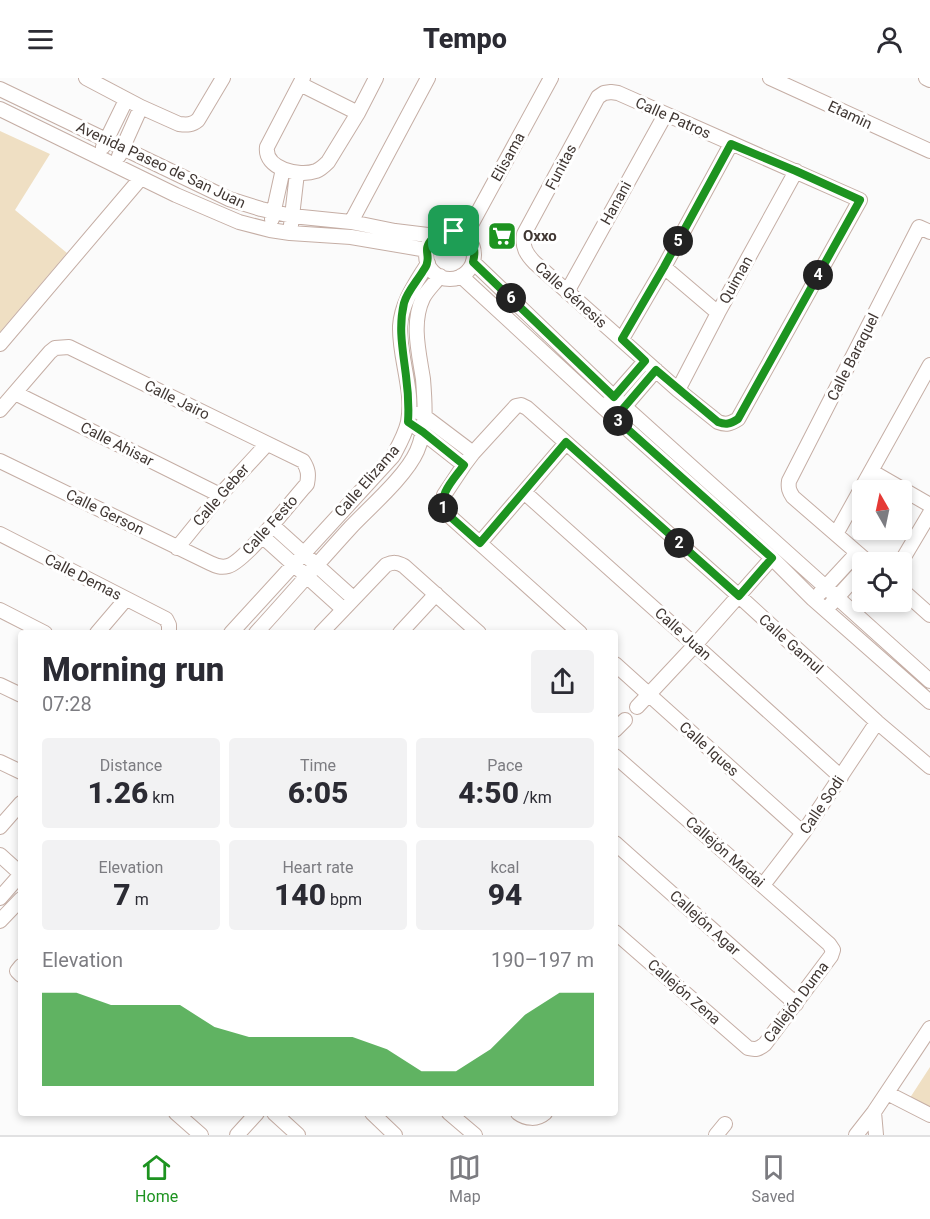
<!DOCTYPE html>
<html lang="en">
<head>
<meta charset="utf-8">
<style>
  :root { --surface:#fff; --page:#f2f2f3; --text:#2b2b33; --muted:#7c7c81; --line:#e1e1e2; --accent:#1d9320 }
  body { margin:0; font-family:Roboto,sans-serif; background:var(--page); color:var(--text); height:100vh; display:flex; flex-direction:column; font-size:22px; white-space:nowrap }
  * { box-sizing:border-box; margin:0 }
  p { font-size:20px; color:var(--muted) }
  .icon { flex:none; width:33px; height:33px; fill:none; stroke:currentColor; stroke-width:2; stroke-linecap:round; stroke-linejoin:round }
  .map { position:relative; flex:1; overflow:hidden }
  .side { position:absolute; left:18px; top:552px; width:600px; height:486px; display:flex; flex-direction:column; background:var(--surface); border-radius:6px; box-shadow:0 3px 9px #0003 }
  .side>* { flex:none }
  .needle { width:39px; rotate:351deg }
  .fabs { position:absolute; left:852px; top:402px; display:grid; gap:12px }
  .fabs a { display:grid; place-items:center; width:60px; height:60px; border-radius:6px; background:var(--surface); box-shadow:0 3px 9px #0003; font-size:30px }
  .pin { position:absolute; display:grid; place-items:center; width:51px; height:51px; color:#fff; margin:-26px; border-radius:12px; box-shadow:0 3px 9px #0006 }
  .km { position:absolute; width:30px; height:30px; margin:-15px; border-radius:50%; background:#222; color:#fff; font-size:16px; line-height:30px; text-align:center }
  .round { display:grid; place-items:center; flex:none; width:63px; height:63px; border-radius:6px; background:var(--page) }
  .headline { display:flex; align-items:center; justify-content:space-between; height:102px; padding:0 24px }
  h1 { font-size:33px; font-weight:800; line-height:45px }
  .metrics { display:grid; grid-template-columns:repeat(3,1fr); gap:9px; height:102px; padding:6px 24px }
  .metrics div { display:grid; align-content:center; border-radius:6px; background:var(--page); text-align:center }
  .metrics b { font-size:30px; font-weight:800 }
  .metrics small { font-size:16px; font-weight:400 }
  .metrics p { font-size:16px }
  .chart { height:168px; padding:12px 24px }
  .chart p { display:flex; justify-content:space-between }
  .chart svg { width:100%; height:108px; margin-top:6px; fill:var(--accent); opacity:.7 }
  header { display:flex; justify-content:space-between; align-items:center; height:78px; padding:0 24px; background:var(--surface); font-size:27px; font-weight:800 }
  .tab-bar { display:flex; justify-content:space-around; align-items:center; height:84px; border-top:2px solid var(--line); background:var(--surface); font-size:16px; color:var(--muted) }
  .tab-bar a { display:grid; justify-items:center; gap:3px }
  .tab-bar .current { color:var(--accent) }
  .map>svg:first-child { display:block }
  .green { fill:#efdfc3 }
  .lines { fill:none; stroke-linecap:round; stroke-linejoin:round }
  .minor-casing { stroke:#c5aea5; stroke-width:16 }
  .minor { stroke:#fff; stroke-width:14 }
  .route-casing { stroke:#fff; stroke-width:12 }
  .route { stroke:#1d9320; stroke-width:8 }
  .labels { text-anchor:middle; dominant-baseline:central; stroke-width:6; stroke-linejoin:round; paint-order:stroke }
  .street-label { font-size:15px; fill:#403733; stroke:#fff }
  .poi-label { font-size:15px; font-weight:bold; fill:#403733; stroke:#fff; text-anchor:start }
</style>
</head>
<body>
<header><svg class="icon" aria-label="menu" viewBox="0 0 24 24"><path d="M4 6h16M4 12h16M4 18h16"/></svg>Tempo<svg class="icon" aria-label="person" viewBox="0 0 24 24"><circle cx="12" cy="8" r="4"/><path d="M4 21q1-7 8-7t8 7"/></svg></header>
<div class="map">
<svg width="930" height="1057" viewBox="0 0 930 1057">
  <rect width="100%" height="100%" fill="#fbfbfb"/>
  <!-- green -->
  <path class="green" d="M0,53L50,76L15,132L67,175L0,254Z
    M930,989V1043L904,1029Z"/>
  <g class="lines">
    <!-- minor casing -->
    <g class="minor-casing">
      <path id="minor" d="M86,0L141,29L179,46C187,47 192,47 198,42L223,0
        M303,0L267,69C264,91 299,99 316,93C321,91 324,88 328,84L358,35L376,0
        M770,0L930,73
        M926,0L930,2
        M300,6L358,35
        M0,11L229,121L261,131L292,138L351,144L395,153L436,158
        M611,14L618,15L860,122L738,341C730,346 726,347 718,344L678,312L535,185C526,176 522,169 524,156L598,19L604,15Z
        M0,31L176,117L239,144L270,152L290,155L351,159L427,172
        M103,69L126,22
        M119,78L141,29
        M272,141L283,91
        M351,144L428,0
        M291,147L297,95
        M426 177a24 24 0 1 1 48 0a24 24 0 1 1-48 0Z
        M465,158L551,0
        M473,184L614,319L930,603
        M664,189L718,235
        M461,198L604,330L772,480L813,521L930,624
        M567,214L665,37
        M622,261L664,189L731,66
        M0,266L141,100
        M678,312L718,235L796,93
        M15,315L220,417
        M609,324L645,283
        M0,332L50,274L55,270L69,269L303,383C308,391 309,396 307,406C292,422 246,483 228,488C221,490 216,488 210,485L0,383
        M620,334L656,292
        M420,335L473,375
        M417,350L464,387
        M871,393L930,427
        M524,414L695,567L841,699
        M272,447L353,520
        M0,456L166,541L169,547V555
        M836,456L930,287
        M262,458L343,531
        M480,465L566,365
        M177,470L220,417L267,366
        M868,484L793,419C789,413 788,410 789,403L919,149L930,154
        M901,484L930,435
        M902,512L930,537
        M820,515L857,475
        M831,526L862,492
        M0,532L45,555
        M97,555L126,521
        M231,555L393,378C399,367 405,357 408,344C414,312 399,280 400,248C402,223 416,205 428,185
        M256,555C288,520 319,484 351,449C370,429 406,398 417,373C427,350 425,326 423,301C419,275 411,245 423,220C427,212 435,205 440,198
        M321,555L386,487C393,484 397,484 404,488L479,555
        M400,555L436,516
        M580,555L445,434L442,428L444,417L464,387L473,375L516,328L521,327L527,330L739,518L877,644L930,689
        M615,586L803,755
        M0,607L21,617
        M637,629L695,567L772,480
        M615,652L625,642
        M615,678L829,866L833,872
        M0,684L21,694
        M0,749L21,725
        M615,765L796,926
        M0,777L21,796
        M763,807L803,755L877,644
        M0,820L21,796
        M0,843L21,821
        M615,854L748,970C756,972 759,971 765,966L831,878L833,872
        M21,888L17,893L21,897
        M887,1015L930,1037
        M874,1034L876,1057
        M176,1035L201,1057
        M274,1035L298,1057
        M372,1035L395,1057
        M449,1035L475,1057
        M518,1035C526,1041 537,1042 545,1035
        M237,1057L257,1035
        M716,1057L725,1046
        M856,1057L874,1034L930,950"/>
    </g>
    <!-- minor -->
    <use href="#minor" class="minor"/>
  </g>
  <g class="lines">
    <!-- route casing -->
    <g class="route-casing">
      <path id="route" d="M731,66L796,93L860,122L738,341C730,346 726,347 718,344L656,292L615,340L772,480L739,518L566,364L480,465L445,434C436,418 455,400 464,387L423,354L408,344C409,328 408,313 406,298C403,273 398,250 404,225C407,214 417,203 423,193C424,191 427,188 427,185C430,176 422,171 433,160C446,147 469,153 474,171C475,175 474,180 473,184L614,319L645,283L622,261L664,189Z"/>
    </g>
    <!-- route -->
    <use href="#route" class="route"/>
  </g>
  <!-- icons -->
  <defs>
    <g id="supermarket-square" transform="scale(1.5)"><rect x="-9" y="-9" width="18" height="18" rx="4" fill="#1d9320" stroke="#fff"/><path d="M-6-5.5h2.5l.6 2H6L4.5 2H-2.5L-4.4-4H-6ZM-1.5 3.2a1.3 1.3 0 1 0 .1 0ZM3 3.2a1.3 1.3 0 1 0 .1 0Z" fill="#fff"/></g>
  </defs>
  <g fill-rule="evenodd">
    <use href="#supermarket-square" x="502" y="158"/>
  </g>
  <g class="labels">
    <!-- street labels -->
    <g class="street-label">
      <text transform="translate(850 37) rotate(25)">Etamin</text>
      <text transform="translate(673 40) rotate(24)">Calle Patros</text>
      <text transform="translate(508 79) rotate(-61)">Elisama</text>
      <text transform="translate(161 87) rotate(25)">Avenida Paseo de San Juan</text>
      <text transform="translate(561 89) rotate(-62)">Funitas</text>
      <text transform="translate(616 125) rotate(-61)">Hanani</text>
      <text transform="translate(736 202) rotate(-61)">Quiman</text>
      <text transform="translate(571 217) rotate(42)">Calle Génesis</text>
      <text transform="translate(853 279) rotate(-63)">Calle Baraquel</text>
      <text transform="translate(177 322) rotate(26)">Calle Jairo</text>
      <text transform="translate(117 366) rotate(27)">Calle Ahisar</text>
      <text transform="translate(367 403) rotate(-49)">Calle Elizama</text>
      <text transform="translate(221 417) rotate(-49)">Calle Geber</text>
      <text transform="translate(105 434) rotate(26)">Calle Gerson</text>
      <text transform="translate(270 447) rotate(-48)">Calle Festo</text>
      <text transform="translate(83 499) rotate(27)">Calle Demas</text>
      <text transform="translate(683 556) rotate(42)">Calle Juan</text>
      <text transform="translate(791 566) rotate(42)">Calle Gamul</text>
      <text transform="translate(709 671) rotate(42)">Calle Iques</text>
      <text transform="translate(822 727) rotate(-56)">Calle Sodi</text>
      <text transform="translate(725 774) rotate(41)">Callejón Madai</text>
      <text transform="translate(705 845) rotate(42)">Callejón Agar</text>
      <text transform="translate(684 914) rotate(41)">Callejón Zena</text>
      <text transform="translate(796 924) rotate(-53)">Callejón Duma</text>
    </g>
    <!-- poi labels -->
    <g class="poi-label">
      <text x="523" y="158">Oxxo</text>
    </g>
  </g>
</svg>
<div class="fabs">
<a><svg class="needle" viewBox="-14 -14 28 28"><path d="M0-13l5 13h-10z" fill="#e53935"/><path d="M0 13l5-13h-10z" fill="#7c7c81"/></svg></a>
<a><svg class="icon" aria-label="locate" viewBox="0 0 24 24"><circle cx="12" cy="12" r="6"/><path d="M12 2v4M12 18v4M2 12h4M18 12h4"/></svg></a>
</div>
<div class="pin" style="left:454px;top:153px;background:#1e9e55"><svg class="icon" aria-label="arrive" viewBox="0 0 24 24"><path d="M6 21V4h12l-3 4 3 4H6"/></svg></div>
<b class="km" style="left:443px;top:430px">1</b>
<b class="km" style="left:679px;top:465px">2</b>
<b class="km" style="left:618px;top:343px">3</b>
<b class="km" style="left:818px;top:197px">4</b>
<b class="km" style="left:678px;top:163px">5</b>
<b class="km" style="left:511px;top:220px">6</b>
<section class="side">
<div class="headline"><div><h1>Morning run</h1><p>07:28</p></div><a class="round"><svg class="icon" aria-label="share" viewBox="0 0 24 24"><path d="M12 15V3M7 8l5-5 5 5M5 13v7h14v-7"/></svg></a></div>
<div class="metrics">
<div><p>Distance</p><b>1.26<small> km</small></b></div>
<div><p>Time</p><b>6:05</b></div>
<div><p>Pace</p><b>4:50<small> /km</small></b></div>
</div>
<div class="metrics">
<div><p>Elevation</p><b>7<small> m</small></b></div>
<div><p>Heart rate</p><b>140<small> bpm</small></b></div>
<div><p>kcal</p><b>94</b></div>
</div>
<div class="chart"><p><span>Elevation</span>190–197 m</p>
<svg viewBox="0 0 160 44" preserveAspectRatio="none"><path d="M0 44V6L10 6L20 11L30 11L40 11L50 20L60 24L70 24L80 24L90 24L100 29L110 38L120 38L130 29L140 15L150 6L160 6V44z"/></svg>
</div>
</section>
</div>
<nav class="tab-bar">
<a class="current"><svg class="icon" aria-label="home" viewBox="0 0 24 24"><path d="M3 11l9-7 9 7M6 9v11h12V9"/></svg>Home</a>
<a><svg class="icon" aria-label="map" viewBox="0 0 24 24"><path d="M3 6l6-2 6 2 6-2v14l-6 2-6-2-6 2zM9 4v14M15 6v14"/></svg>Map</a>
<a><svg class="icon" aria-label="saved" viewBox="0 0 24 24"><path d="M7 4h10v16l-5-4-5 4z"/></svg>Saved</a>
</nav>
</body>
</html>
